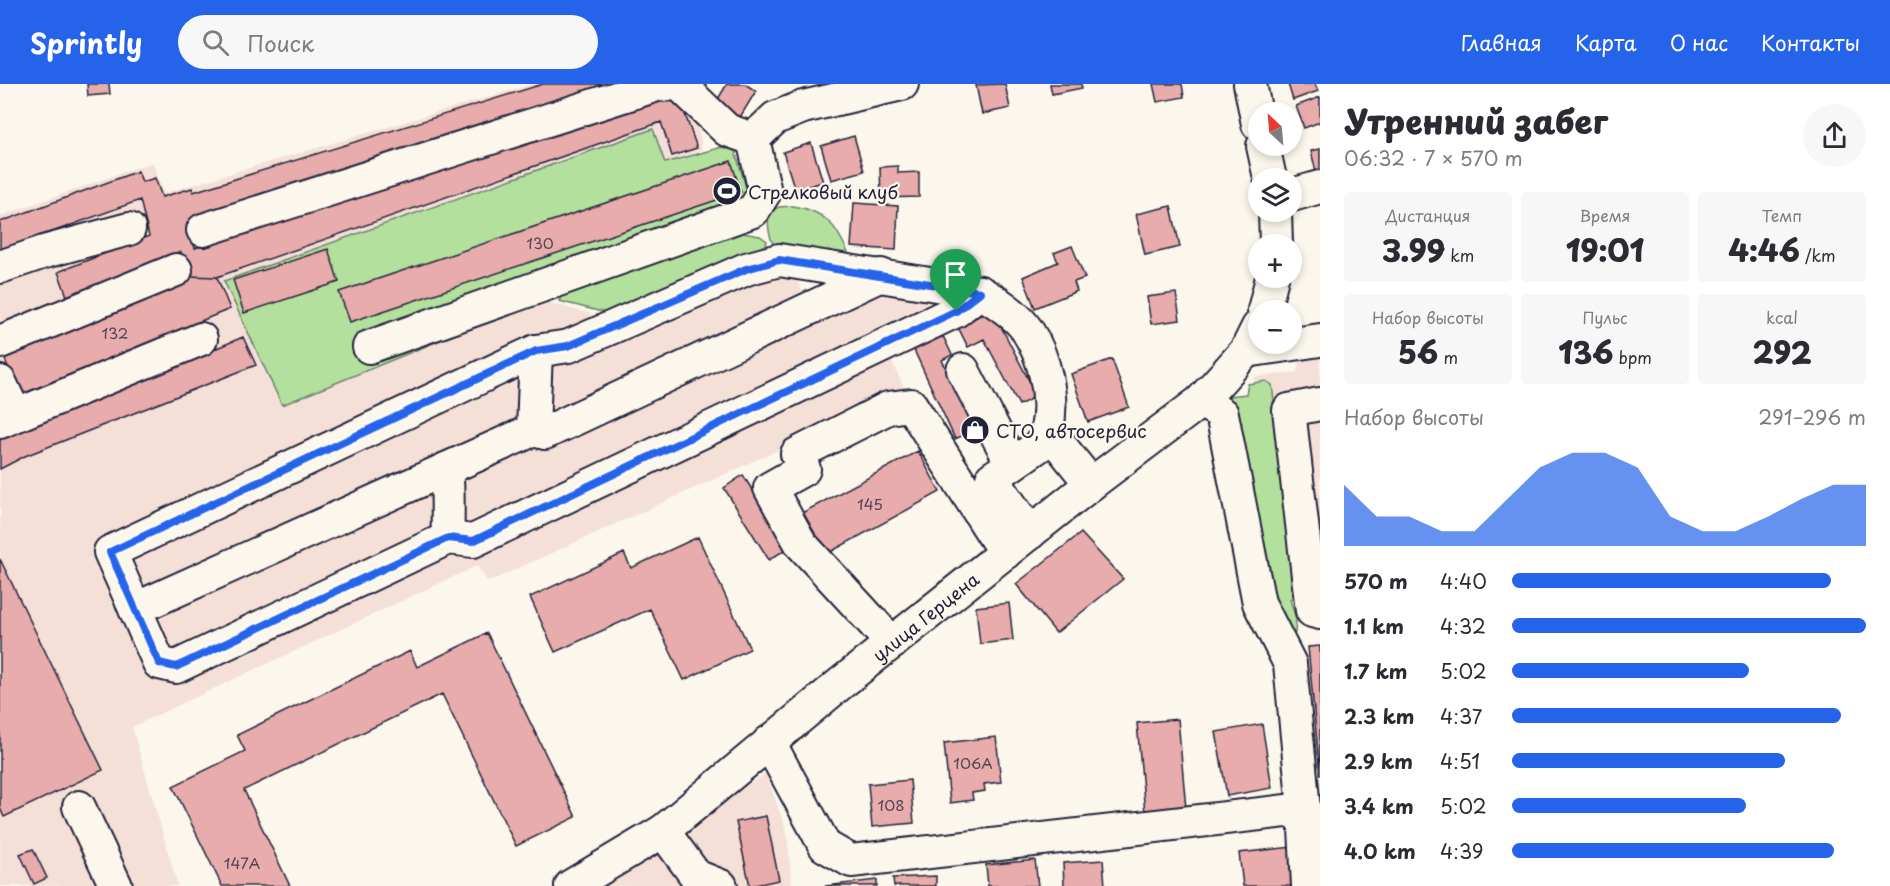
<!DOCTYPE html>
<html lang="ru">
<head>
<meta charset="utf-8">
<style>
  :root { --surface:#fff; --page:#f7f7f7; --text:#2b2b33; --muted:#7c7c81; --accent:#2563eb }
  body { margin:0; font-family:"Playpen Sans",sans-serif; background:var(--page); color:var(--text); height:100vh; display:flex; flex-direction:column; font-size:22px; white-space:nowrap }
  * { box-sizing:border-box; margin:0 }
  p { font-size:20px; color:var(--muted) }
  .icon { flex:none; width:33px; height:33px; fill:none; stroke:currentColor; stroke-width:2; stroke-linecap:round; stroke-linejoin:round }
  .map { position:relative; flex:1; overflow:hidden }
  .side { display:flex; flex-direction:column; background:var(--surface); width:570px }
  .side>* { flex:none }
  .needle { width:39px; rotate:334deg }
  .fabs { position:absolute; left:1248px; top:18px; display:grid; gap:12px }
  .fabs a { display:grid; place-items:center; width:54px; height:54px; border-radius:50%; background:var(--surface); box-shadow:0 3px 9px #0003; font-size:30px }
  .pin { position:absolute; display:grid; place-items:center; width:51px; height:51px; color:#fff; margin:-62px -26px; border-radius:50% 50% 50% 0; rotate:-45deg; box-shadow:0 0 6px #0007 }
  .pin .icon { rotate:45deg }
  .round { display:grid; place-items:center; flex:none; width:63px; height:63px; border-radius:32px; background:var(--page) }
  .head { display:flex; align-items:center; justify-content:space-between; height:102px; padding:0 24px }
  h1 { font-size:33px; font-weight:800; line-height:45px }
  .metrics { display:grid; grid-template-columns:repeat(3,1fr); gap:9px; height:102px; padding:6px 24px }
  .metrics div { display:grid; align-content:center; border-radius:6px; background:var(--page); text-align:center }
  .metrics b { font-size:30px; font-weight:800 }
  .metrics small { font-size:16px; font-weight:400 }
  .metrics p { font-size:16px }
  .chart { height:168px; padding:12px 24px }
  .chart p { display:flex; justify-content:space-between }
  .chart svg { width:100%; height:108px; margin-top:6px; fill:var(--accent); opacity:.7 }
  ul { padding:0 24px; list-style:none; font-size:20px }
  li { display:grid; grid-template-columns:96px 72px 1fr; align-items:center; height:45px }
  li i { height:15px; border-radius:8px; background:var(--accent) }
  header { display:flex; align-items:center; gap:36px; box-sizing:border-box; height:84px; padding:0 30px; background:var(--accent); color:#fff }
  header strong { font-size:28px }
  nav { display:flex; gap:33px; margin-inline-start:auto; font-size:21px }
  .search { width:420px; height:54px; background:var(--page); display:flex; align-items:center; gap:15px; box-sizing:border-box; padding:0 21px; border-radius:33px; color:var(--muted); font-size:22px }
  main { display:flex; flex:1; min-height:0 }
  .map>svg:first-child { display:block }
  .built { fill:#f5e0d8 }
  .green { fill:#b4e09e; stroke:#6b816c; stroke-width:1.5 }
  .building { fill:#e7acab; stroke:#22223b; stroke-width:1.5 }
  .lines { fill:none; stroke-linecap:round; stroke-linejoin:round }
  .minor-casing { stroke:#22223b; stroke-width:36 }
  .minor { stroke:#fbf7ec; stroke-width:32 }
  .route-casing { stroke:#fff; stroke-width:12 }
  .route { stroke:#2563eb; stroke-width:8 }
  .labels { text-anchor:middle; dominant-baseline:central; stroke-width:4.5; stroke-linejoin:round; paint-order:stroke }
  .number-label { font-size:15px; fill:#534457 }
  .poi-label { font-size:18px; fill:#22223b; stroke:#fbf7ec; text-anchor:start }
  .street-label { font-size:18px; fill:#22223b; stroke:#fbf7ec }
</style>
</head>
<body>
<header>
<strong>Sprintly</strong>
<div class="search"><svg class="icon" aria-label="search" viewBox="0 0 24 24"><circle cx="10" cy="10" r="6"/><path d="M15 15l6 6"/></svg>Поиск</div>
<nav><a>Главная</a><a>Карта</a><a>О нас</a><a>Контакты</a></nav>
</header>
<main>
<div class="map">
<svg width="1320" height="802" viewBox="0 0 1320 802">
  <rect width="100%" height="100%" fill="#fbf7ec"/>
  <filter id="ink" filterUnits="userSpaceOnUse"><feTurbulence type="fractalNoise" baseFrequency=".0167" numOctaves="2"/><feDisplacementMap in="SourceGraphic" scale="12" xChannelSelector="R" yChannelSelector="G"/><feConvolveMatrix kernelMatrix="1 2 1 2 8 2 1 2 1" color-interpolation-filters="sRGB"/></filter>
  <g filter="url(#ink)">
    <!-- built -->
    <path class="built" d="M532,0H692L702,66L665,79L653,45L282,321L539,216L599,232L790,182L813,230L880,201L887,213L916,202L931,230L882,256L906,308L488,498L477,482L132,643L178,802H0V132L152,78L164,109Z
      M1320,268V546L1288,537L1254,293L1297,288L1300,273Z
      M766,689L787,748L792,802H595Z"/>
    <!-- green -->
    <path class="green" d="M653,45L665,79L733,60L758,143L742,149L760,152L767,157L765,164L610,237L602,228L559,217L563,209L539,216L282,321L224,197Z
      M793,122C824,127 836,140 848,169L844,173L779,169C769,156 767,144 769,128L779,123Z
      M1266,297L1272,301L1299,508L1290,515L1296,535L1295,549H1286L1268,519L1236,349L1242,339L1231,331L1229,312L1246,310L1248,300Z"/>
    <!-- building -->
    <path class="building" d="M87,0H109L110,10L88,12Z
      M543,0H631L187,140L195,164L677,8L697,64L672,72L661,38L217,193L188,192L181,168L67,212L58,188L149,152L140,116L0,167V138L138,87L142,98L155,94L162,113L192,104L193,108Z
      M727,0H745L756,7L739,35L715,20Z
      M1005,0L1010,24L982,30L976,1Z
      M1050,0H1081L1082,4L1052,10Z
      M1153,0H1182L1184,13L1157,18Z
      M1288,0H1315L1318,7L1293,16Z
      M1320,13V38L1304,44L1296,22Z
      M854,52L864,87L831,96L821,62Z
      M811,59L823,98L795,106L783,68Z
      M1320,65V87L1316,88L1311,67Z
      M731,77L741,108L350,238L339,208Z
      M898,82V89L919,88V113L881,114L880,83Z
      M854,119L898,122L896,166L851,163Z
      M1171,122L1180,163L1145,171L1136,130Z
      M1072,162L1085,194L1074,198L1077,207L1035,224L1023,193L1058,178L1054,169Z
      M328,165L339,198L244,229L233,196Z
      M188,192L217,193L230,225L20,311L3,271Z
      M1176,209L1180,236L1151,240L1147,213Z
      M992,225L1037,312L1019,321L984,255L968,263L958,243Z
      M943,252L952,271L942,276L975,346L955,355L914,266Z
      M243,253L256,281L25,372L0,385V355Z
      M1112,275L1129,323L1088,338L1071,290Z
      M918,367L940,408L823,472L800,430Z
      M743,391L788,464L769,476L724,404Z
      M1081,449L1123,495L1056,549L1016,500Z
      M698,453L750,565L684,596L650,525L555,568L530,513L624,469L631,484Z
      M0,475L103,686L4,733L0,724Z
      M1009,519L1013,556L980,560L976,523Z
      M487,549L576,733L516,762L442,610L244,706L290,802H222L173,702L245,667L237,651L410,567L417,583Z
      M1320,562V691L1308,563Z
      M1178,635L1186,725L1145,729L1137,639Z
      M1262,640L1272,704L1227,712L1216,648Z
      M996,653L1001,698L984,700L985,707L972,709L973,716L950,719L944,659Z
      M910,696L914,739L872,743L868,700Z
      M766,732L779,796L750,802L736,738Z
      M1293,763L1297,802H1243L1239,769Z
      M33,765L47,794L34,800L20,770Z
      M1035,776L1038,802H988L986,781Z
      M1103,776L1105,802H1064L1063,779Z
      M936,792V802H894L893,794Z
      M877,796V802H825Z"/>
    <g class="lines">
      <!-- minor casing -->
      <g class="minor-casing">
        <g id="minor">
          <path d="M679,0L727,46L753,55"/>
          <path d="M1250,0L1258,40"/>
          <path d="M1263,62L1270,94"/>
          <path d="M1292,111L1320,103"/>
          <path d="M1275,128L1276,160"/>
          <path d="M203,146L657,1L678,0"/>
          <path d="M0,183L44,168L129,145"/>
          <path d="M980,208L956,227L473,457L448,454L176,583L159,579L110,468L536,267L569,262L746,185L779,176L980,208C997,218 1016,230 1027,246C1045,274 1054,313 1047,345L1091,400"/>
          <path d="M1264,226L1272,194"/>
          <path d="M0,258L176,186"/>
          <path d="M369,263L753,127L765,108L753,55L775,34L803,23L902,0"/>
          <path d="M1246,267L1320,256"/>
          <path d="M963,286L1012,380"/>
          <path d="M0,298L15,330"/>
          <path d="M1201,317L1222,330L1259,519L1290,580L1304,725L1308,802"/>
          <path d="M1320,320L1289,326L1312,527L1320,529"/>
          <path d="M0,338L201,255"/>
          <path d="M533,346L545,349L881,191"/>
          <path d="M1030,449L992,394L1053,352"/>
          <path d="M448,454C447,430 449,408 446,385L533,346L536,267"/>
          <path d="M135,525L446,385"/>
          <path d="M892,559L801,460L770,404L804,385L797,370L888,324L911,321L1005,469"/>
          <path d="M769,658L825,762L851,777L1304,725"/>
          <path d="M79,723L116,802"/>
          <path d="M663,747L696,792L721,802"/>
          <path id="s1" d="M571,802L663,747L840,600L1091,400L1201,317L1246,267L1258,243"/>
        </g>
      </g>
      <!-- minor -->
      <use href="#minor" class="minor"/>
    </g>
  </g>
  <g class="lines" filter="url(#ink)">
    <!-- route casing -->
    <g class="route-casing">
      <path id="route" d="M779,176L980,208L956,227L473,457L448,454L176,583L159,579L110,468L536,267L568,262L746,185Z"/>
    </g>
    <!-- route -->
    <use href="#route" class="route"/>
  </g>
  <!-- icons -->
  <defs>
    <g id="stadium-disc" transform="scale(1.5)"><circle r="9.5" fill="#22223b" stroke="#fbf7ec"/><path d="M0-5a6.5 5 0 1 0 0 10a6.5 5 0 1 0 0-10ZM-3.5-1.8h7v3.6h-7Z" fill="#fff"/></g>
    <g id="shop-disc" transform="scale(1.5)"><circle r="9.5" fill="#22223b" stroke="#fbf7ec"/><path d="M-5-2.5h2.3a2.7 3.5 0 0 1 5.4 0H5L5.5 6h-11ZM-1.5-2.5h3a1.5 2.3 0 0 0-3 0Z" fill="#fff"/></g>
  </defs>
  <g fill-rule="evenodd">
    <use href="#stadium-disc" x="727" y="107"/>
    <use href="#shop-disc" x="975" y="346"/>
  </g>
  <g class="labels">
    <!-- number labels -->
    <g class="number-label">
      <text x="540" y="158">130</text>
      <text x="115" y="248">132</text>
      <text x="870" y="419">145</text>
      <text x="973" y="678">106А</text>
      <text x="891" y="720">108</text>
      <text x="242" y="778">147А</text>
    </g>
    <!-- poi labels -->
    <g class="poi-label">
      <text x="748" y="107">Стрелковый клуб</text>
      <text x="996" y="346">СТО, автосервис</text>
    </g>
    <!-- street labels -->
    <g class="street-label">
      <text stroke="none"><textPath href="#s1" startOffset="446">улица Герцена</textPath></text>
    </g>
  </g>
</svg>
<div class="fabs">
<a><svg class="needle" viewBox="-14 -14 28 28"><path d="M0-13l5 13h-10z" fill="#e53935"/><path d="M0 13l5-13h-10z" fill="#7c7c81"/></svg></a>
<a><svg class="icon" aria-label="layers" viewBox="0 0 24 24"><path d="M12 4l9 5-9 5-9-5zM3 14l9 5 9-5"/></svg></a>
<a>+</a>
<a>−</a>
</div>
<div class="pin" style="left:956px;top:227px;background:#1e9e55"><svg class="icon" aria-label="arrive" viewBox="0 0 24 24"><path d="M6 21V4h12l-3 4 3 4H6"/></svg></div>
</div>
<section class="side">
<div class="head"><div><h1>Утренний забег</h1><p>06:32 · 7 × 570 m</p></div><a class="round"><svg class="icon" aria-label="share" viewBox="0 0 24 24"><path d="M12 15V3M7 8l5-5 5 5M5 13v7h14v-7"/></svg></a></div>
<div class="metrics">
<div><p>Дистанция</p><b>3.99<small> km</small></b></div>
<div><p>Время</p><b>19:01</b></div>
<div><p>Темп</p><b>4:46<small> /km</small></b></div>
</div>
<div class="metrics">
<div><p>Набор высоты</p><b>56<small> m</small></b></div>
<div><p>Пульс</p><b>136<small> bpm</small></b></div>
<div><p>kcal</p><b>292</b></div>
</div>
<div class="chart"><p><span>Набор высоты</span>291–296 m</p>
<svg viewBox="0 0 160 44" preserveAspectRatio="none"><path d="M0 44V19L10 32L20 32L30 38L40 38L50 25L60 12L70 6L80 6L90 12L100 32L110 38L120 38L130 32L140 25L150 19L160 19V44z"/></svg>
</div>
<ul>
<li><b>570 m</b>4:40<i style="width:90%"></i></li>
<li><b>1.1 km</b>4:32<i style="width:100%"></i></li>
<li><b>1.7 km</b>5:02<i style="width:67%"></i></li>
<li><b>2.3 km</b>4:37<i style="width:93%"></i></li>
<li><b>2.9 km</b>4:51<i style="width:77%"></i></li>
<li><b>3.4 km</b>5:02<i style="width:66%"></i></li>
<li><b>4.0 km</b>4:39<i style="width:91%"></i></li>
</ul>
</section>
</main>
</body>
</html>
